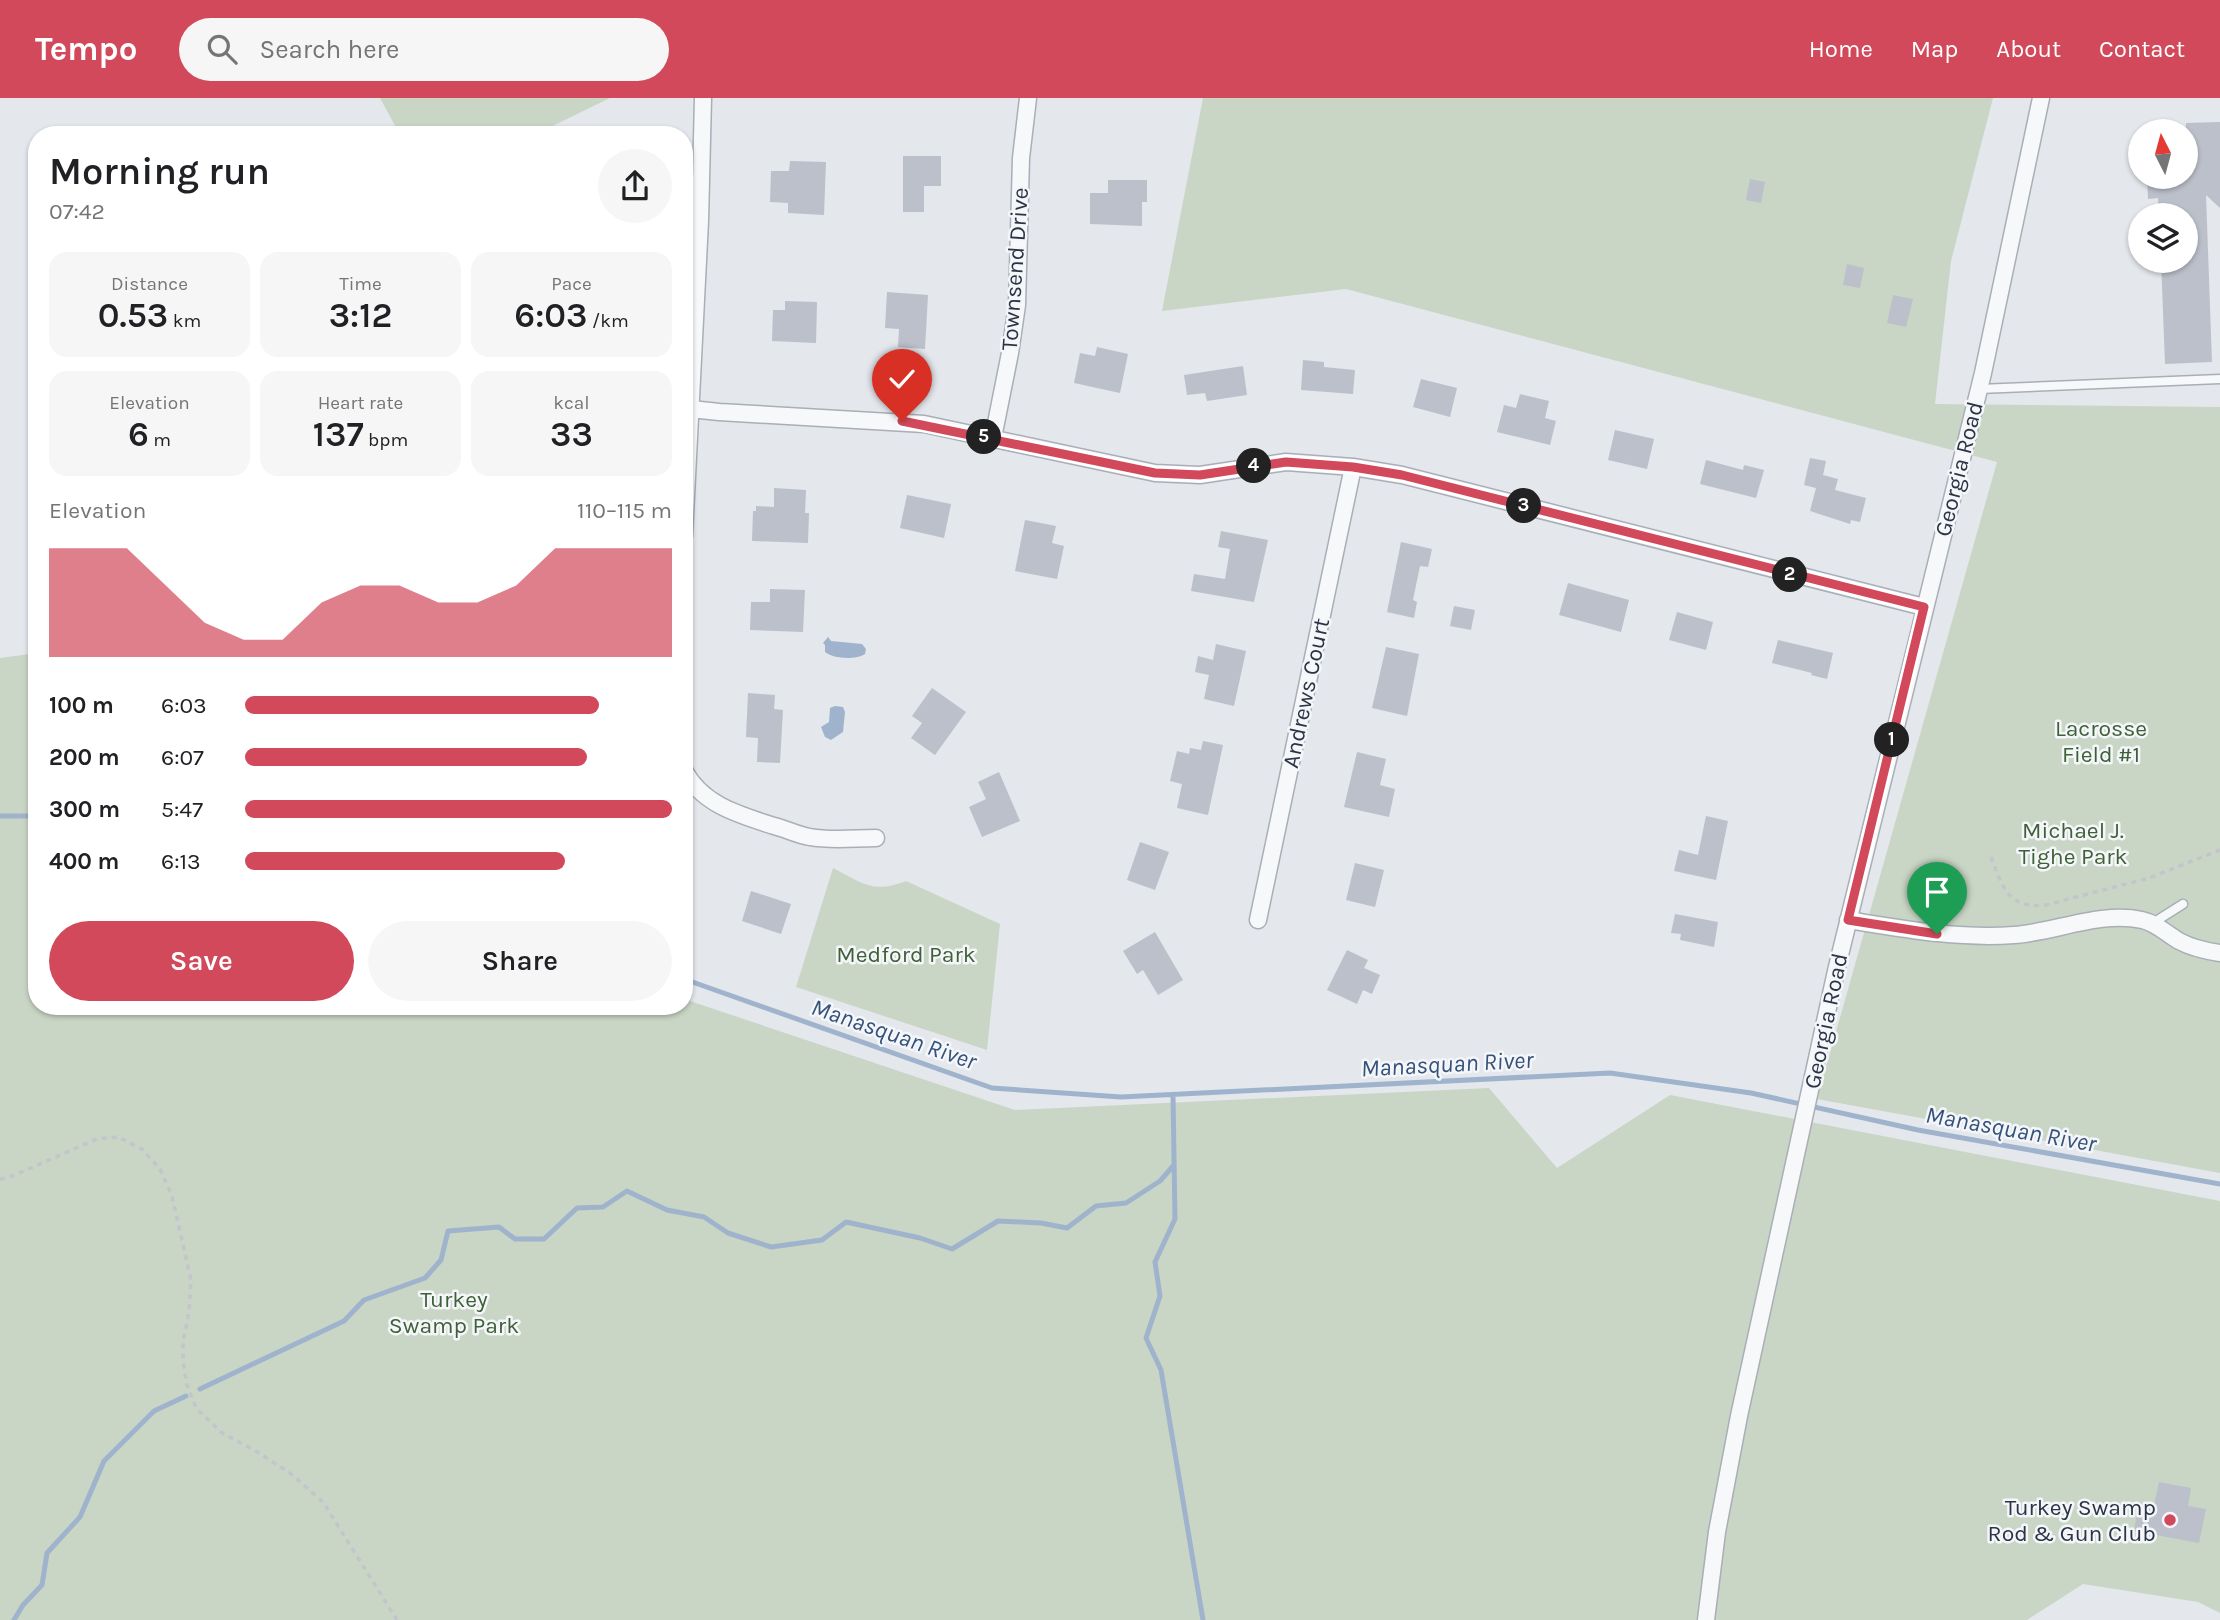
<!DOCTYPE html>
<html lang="en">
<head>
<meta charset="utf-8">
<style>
  :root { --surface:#fff; --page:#f6f6f6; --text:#202124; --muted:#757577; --accent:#d1495b }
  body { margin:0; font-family:Karla,sans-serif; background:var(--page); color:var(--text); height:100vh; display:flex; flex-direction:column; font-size:26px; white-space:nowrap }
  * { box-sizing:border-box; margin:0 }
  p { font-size:23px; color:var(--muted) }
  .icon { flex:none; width:38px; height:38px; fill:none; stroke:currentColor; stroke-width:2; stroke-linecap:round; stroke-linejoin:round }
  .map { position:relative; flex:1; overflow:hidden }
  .drawer { position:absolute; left:28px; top:28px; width:665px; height:889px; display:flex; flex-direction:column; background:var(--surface); border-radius:28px; box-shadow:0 2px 5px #0004 }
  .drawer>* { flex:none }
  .needle { width:46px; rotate:354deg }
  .fabs { position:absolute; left:2128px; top:21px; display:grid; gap:14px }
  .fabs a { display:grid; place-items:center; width:70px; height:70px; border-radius:50%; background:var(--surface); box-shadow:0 2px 5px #0004; font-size:35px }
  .pin { position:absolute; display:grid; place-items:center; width:60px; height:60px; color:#fff; margin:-72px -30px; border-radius:50% 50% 50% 0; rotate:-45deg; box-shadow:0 0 7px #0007 }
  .pin .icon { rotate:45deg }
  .km { position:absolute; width:35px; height:35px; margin:-18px; border-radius:50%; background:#222; color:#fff; font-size:19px; line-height:35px; text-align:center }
  .round { display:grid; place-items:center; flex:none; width:74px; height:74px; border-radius:37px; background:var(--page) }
  .head { display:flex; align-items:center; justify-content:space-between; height:119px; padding:0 21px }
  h1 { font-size:38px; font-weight:600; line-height:52px }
  .figures { display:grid; grid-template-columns:repeat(3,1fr); gap:10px; height:119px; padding:7px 21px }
  .figures div { display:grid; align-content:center; border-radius:18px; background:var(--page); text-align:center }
  .figures b { font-size:35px; font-weight:600 }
  .figures small { font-size:19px; font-weight:400 }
  .figures p { font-size:19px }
  .chart { height:196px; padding:14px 21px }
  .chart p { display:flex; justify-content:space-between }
  .chart svg { width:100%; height:126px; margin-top:7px; fill:var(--accent); opacity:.7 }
  .button { display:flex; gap:14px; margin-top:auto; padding:14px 21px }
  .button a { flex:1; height:80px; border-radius:42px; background:var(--accent); color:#fff; font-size:28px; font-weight:600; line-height:80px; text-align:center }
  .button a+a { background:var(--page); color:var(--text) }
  ul { padding:0 21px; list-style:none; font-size:23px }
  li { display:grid; grid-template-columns:112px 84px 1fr; align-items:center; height:52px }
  li i { height:18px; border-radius:9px; background:var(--accent) }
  header { display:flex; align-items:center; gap:42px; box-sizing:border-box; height:98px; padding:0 35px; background:var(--accent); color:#fff }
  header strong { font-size:33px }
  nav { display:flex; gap:38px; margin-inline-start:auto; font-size:24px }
  .search { width:490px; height:63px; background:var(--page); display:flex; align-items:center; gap:18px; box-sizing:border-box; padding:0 24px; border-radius:38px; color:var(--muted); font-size:26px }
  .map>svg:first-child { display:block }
  .green { fill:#c9d6c5 }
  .water { fill:#9fb4cc }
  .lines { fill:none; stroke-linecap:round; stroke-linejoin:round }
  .stream { stroke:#9fb4cc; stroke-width:5 }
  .building { fill:#bbc0ca }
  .service-casing { stroke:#a9aeb7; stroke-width:11 }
  .minor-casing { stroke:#a9aeb7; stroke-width:19 }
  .path { stroke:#c2c5cb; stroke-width:3.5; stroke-dasharray:5 5; stroke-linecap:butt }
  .service { stroke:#f7f8fa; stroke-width:8 }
  .minor { stroke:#f7f8fa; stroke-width:16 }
  .route-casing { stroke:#fff; stroke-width:14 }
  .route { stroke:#d1495b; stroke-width:9 }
  .poi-dot { fill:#d1495b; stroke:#f4f6f9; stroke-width:2.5 }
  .labels { text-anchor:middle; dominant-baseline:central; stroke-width:5; stroke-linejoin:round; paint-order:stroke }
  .street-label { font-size:23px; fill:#2b3445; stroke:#f4f6f9 }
  .park-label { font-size:23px; fill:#3f6138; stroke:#f4f6f9 }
  .poi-label { font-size:23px; fill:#2b3445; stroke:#f4f6f9; text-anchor:end }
  .water-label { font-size:24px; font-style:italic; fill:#34527a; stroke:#f4f6f9 }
</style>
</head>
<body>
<header>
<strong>Tempo</strong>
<div class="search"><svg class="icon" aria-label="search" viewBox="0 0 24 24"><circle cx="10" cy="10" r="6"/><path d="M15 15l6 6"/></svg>Search here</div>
<nav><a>Home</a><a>Map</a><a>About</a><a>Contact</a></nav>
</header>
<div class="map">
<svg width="2220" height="1522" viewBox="0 0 2220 1522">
  <rect width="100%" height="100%" fill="#e4e7ec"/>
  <!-- green -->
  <path class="green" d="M380,0H610L534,37H400Z
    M1203,0H1993L1951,163L1935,306L2220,309V1075L1817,1001L1997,364L1346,191L1162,213Z
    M37,555V908H684V901L1015,1012L1489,990L1557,1070L1670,997L2220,1103V1515L2198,1504L2083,1486L2027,1522H0V560Z
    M833,770C862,785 873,796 906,783L1000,826L987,952L796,889Z"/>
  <!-- water -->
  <path class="water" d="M828,539L831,543L862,546L866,551L865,556C856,562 833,561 825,554V547L823,545Z
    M835,608L843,609L845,614L843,634L831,642L825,639L821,629L829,624L830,610Z"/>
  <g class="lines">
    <!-- stream -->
    <path class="stream" d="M0,718H37
      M684,881L992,990L1121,999L1610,975L1751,995L1918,1032L2220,1086
      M1173,997L1175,1121L1155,1164L1160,1198L1146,1240L1161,1272L1203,1522
      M200,1291L344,1223L364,1202L425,1180L441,1162L448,1133L499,1129L515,1141H544L577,1110L603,1109L627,1093L667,1112L704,1119L728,1135L771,1149L822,1142L846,1124L920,1140L952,1151L998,1123L1041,1125L1067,1130L1096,1108L1126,1105L1160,1083L1174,1067
      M14,1522L23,1507L42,1487L47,1455L80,1419L104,1363L154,1313L186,1298"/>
  </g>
  <!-- building -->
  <path class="building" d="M2220,24V110L2206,97L2212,264L2165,266L2161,163H2186V117H2159L2158,100L2148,101L2147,79H2186V25Z
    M903,58H941V88H924V114H903Z
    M790,63L826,64L824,117L788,115V105L770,104L771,73H789Z
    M1750,81L1765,84L1761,105L1746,102Z
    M1108,82H1147V104H1142V128L1090,126V95H1108Z
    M1847,166L1864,170L1860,190L1843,187Z
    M887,194L928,197L925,251L898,249L899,231L885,230Z
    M1893,197L1913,201L1906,229L1887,225Z
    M785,203L817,204L816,245L772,243L773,212H785Z
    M1097,249L1128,256L1120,295L1074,285L1080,255L1095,258Z
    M1303,262L1324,264V269L1355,272L1353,296L1301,292Z
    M1243,268L1247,297L1207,303L1205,295L1187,297L1184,277Z
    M1421,281L1457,290L1450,319L1413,309Z
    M1520,296L1549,303L1545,320L1556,323L1550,347L1497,334L1504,307L1516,310Z
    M1615,332L1654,341L1647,371L1608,362Z
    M1810,360L1826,363L1823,377L1838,381L1835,392L1866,400L1860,424L1851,422L1850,426L1810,413L1816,390L1804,387Z
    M1706,362L1743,372L1744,367L1764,372L1756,400L1700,386Z
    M774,390L806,392L805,415H809L808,445L752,443L753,413H756V408L774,409Z
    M907,397L951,406L944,440L900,430Z
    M1025,422L1056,428L1052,445L1064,448L1057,481L1015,473Z
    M1221,433L1268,442L1254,504L1191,493L1194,476L1225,481L1230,451L1218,449Z
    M1401,444L1432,451L1428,469L1420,468L1413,502L1417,504L1414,520L1387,514Z
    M1568,485L1629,502L1621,534L1559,517Z
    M770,491L805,492L803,534L750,532L751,504H770Z
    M1454,508L1475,512L1471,532L1450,528Z
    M1677,514L1713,524L1706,552L1669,542Z
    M1778,542L1833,555L1827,581L1811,577L1812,575L1772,565Z
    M1216,546L1246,553L1234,608L1204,601L1209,577L1195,574L1198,558L1213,562Z
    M1386,549L1419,556L1407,618L1372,610Z
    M932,590L966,614L935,657L911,640L922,625L912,618Z
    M748,595L775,597L774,611L783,612L780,665L757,664L758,640L746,639Z
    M1203,643L1223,647L1208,717L1177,710L1182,686L1170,683L1177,653L1189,656L1190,650L1201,652Z
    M1357,654L1386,661L1380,687L1395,691L1389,719L1344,709Z
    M999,674L1020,723L982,739L969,709L986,701L978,684Z
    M1706,718L1728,723L1716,782L1674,773L1679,752L1698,757Z
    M1140,744L1169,754L1155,792L1127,782Z
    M1355,765L1384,772L1375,809L1346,802Z
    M751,793L791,806L781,836L742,823Z
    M1675,816L1718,824L1714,849L1680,842L1681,836L1671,835Z
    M1155,834L1183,882L1158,897L1143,872L1137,876L1123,853Z
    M1347,852L1368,862L1364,870L1380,877L1372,896L1363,892L1357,906L1327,892Z
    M2159,1384L2191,1390L2188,1408L2206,1411L2199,1445L2134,1433L2139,1404L2154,1407Z"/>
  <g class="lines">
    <!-- service casing -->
    <g class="service-casing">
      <path id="service" d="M1979,291L2220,281
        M2153,825L2183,806"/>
    </g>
    <!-- minor casing -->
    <g class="minor-casing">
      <path id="minor" d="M691,311L719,314L924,326L1155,375L1200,377L1286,364L1353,369L1402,377L1924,509
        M993,340L1010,255L1017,207L1021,60L1028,0
        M684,438L700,123L703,0
        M684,672C702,707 740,717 774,728C786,731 798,737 810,739C831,743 855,740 876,740
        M1258,822L1353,369
        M1848,822C1904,831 1958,841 2014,837C2056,834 2100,813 2142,822C2156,825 2167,836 2179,843C2192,850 2206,853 2220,855
        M1706,1522L1717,1434L1739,1318L1836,873L1983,275L2041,0"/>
    </g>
    <!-- path -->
    <path class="path" d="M1991,759C2003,790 2008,811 2046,807L2149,780L2220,752
      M0,1081L8,1080L97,1041L118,1039L142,1051L160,1071L172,1098L191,1182L189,1214L183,1244V1264L187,1287L196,1310L222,1335L254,1352L290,1375L323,1404L397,1522"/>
    <!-- service -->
    <use href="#service" class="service"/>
    <!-- minor -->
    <use href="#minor" class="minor"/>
  </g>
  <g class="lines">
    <!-- route casing -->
    <g class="route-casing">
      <path id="route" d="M902,323L1155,375L1200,377L1286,364L1353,369L1402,377L1924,509L1848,822L1937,836"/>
    </g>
    <!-- route -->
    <use href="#route" class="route"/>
  </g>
  <!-- markers -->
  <circle class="poi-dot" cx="2170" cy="1422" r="7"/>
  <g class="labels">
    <!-- street labels -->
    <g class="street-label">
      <text transform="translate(1015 171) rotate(-86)">Townsend Drive</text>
      <text transform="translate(1959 371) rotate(-76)">Georgia Road</text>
      <text transform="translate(1306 595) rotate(-78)">Andrews Court</text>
      <text transform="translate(1826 923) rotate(-78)">Georgia Road</text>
    </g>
    <!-- park labels -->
    <g class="park-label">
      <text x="2101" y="630">Lacrosse<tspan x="2101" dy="26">Field #1</tspan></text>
      <text x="2073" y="732">Michael J.<tspan x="2073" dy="26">Tighe Park</tspan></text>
      <text x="906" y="856">Medford Park</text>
      <text x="454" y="1201">Turkey<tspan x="454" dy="26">Swamp Park</tspan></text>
    </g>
    <!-- poi labels -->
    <g class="poi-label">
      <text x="2156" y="1409">Turkey Swamp<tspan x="2156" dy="26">Rod &amp; Gun Club</tspan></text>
    </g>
    <!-- water labels -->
    <g class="water-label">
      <text transform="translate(894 936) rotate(19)">Manasquan River</text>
      <text transform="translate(1447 966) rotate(-3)">Manasquan River</text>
      <text transform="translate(2011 1031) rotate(10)">Manasquan River</text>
    </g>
  </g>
</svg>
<div class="fabs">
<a><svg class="needle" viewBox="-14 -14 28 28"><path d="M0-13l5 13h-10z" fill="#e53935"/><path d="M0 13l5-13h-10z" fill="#757577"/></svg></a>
<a><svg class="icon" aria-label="layers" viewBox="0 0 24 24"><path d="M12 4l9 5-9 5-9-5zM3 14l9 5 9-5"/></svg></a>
</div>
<div class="pin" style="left:1937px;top:836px;background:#1e9e55"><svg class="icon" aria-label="arrive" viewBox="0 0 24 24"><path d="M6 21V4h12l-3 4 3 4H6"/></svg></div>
<div class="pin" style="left:902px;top:323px;background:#d93025"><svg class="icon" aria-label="check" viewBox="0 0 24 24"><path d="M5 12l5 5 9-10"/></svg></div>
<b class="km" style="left:1892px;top:642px">1</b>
<b class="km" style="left:1790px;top:477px">2</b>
<b class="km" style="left:1524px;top:408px">3</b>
<b class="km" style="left:1254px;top:368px">4</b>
<b class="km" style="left:984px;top:339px">5</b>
<section class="drawer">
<div class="head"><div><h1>Morning run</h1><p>07:42</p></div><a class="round"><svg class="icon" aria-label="share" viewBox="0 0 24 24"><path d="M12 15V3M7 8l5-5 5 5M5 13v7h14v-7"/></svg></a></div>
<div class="figures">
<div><p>Distance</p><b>0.53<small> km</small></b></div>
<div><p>Time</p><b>3:12</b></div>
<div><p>Pace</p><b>6:03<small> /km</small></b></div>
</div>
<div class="figures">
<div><p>Elevation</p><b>6<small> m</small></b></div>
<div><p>Heart rate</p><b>137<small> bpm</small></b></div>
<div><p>kcal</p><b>33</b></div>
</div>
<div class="chart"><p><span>Elevation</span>110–115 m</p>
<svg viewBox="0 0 160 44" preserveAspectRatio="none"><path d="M0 44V6L10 6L20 6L30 19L40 32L50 38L60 38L70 25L80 19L90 19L100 25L110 25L120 19L130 6L140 6L150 6L160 6V44z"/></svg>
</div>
<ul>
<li><b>100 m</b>6:03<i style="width:83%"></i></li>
<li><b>200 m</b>6:07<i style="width:80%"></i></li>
<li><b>300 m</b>5:47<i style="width:100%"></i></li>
<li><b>400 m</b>6:13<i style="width:75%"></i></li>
</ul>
<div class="button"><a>Save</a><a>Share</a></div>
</section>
</div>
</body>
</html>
